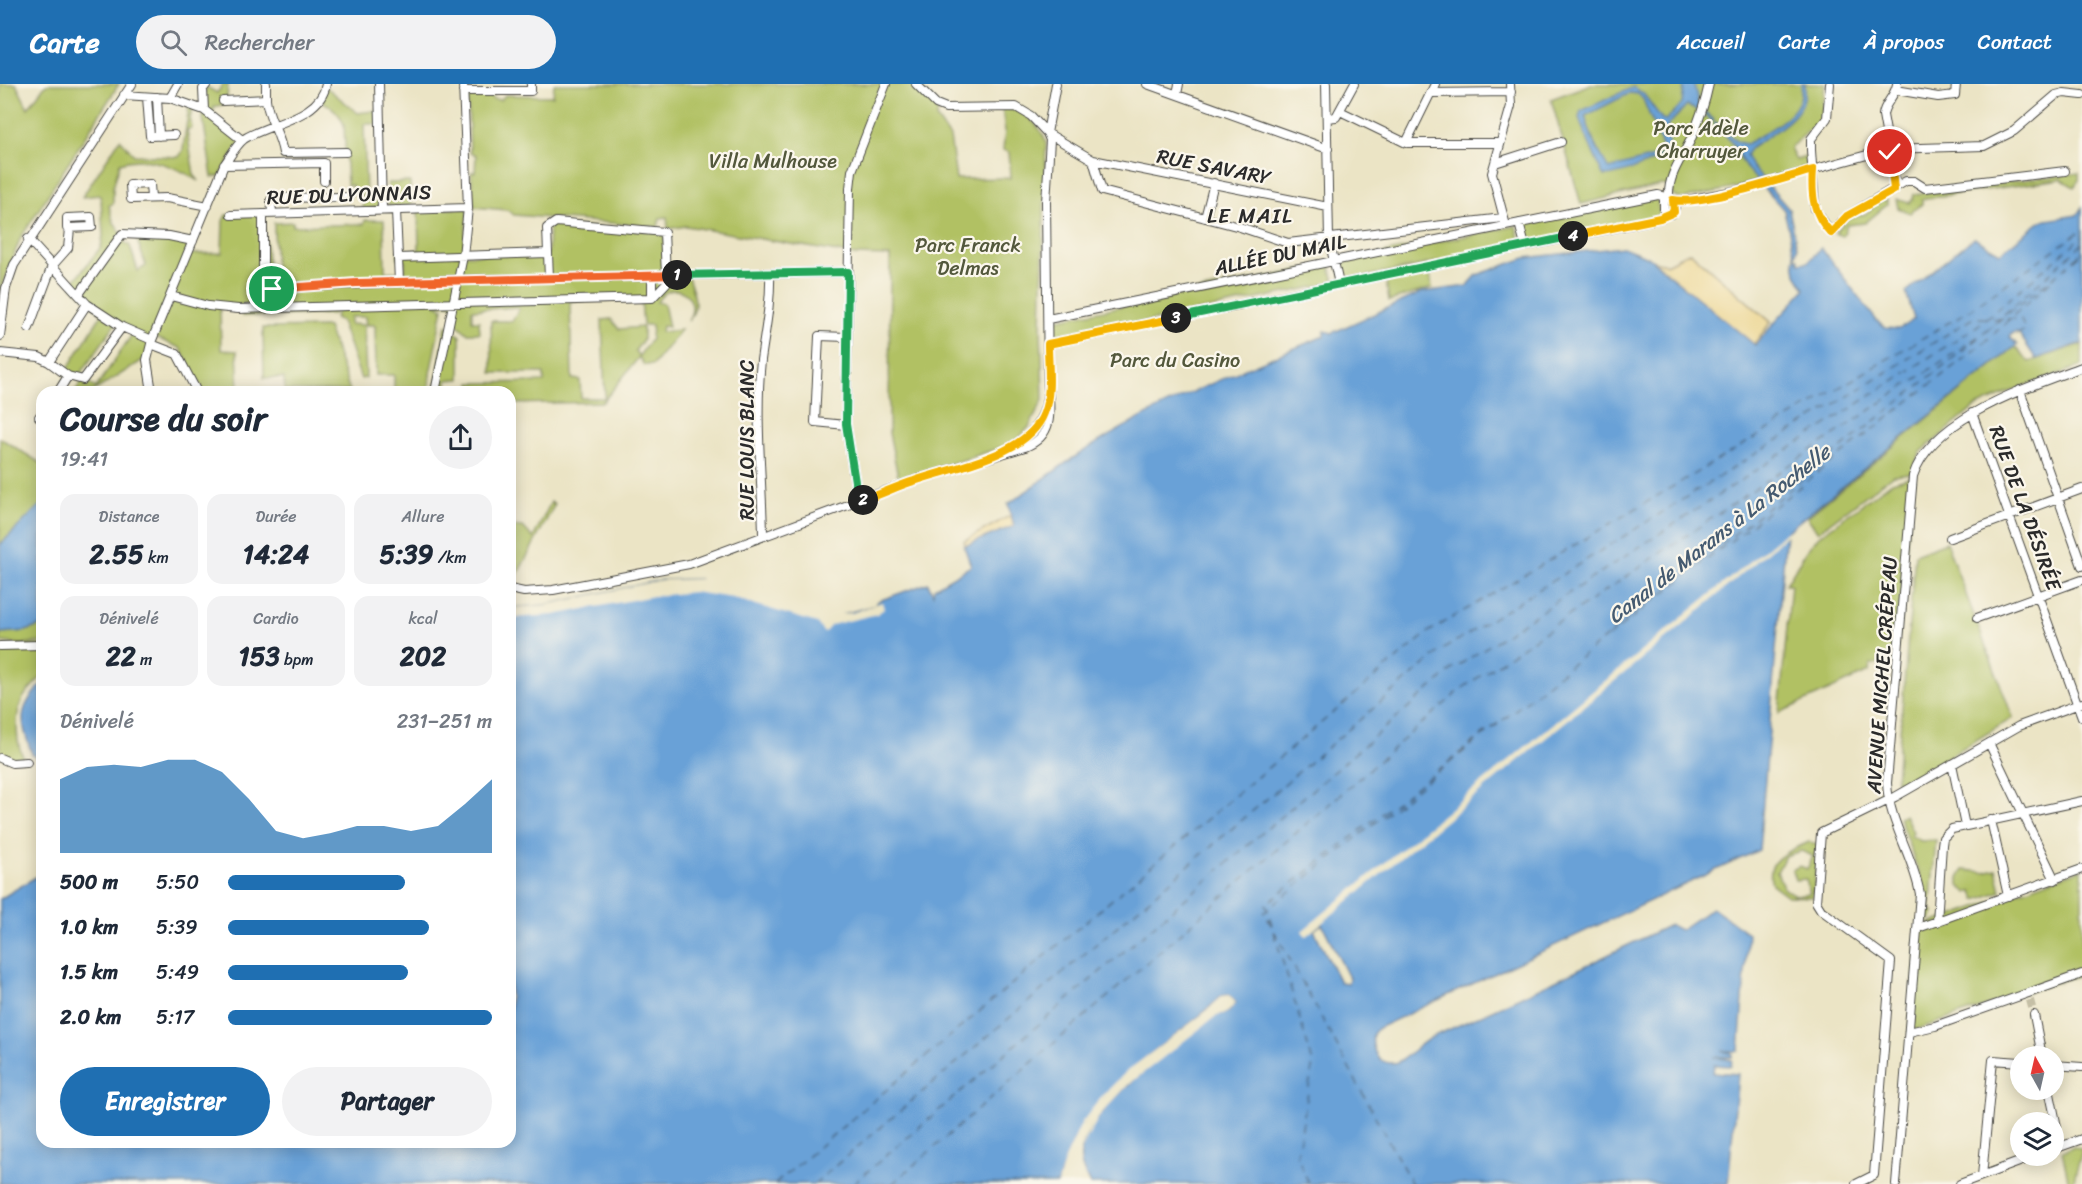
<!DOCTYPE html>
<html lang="fr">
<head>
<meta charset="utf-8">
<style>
  :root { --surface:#fff; --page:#f2f2f3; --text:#1f2937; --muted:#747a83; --accent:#1f6fb2 }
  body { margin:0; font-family:Sriracha,sans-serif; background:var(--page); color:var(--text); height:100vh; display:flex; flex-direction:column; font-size:22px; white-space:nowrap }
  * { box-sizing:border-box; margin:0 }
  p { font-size:20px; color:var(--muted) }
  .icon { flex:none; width:33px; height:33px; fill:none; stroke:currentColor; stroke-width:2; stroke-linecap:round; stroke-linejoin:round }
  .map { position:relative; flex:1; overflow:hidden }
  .drawer { position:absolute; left:36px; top:302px; width:480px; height:762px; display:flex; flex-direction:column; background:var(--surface); border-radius:18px; box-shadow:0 3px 15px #0003 }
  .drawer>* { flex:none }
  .needle { width:39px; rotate:352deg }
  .buttons { position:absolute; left:2010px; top:962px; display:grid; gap:12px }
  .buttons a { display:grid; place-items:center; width:54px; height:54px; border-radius:50%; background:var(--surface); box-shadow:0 3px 15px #0003; font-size:30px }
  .pin { position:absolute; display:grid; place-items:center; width:51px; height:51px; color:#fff; margin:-26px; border:3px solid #fff; border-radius:50%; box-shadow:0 2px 6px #0007 }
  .km { position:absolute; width:30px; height:30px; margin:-15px; border-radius:50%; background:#222; color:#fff; font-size:16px; line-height:30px; text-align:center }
  .round { display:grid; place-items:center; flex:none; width:63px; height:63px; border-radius:32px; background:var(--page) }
  .summary { display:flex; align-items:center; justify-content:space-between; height:102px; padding:0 24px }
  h1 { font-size:33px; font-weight:700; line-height:45px }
  .figures { display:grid; grid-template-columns:repeat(3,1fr); gap:9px; height:102px; padding:6px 24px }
  .figures div { display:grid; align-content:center; border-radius:15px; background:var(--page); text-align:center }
  .figures b { font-size:26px; font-weight:700 }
  .figures small { font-size:16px; font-weight:400 }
  .figures p { font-size:16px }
  .chart { height:168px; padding:12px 24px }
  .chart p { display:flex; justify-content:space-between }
  .chart svg { width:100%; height:108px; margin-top:6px; fill:var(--accent); opacity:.7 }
  .action { display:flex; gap:12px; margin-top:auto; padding:12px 24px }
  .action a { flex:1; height:69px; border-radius:36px; background:var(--accent); color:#fff; font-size:24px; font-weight:700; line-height:69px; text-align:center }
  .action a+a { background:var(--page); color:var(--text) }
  ul { padding:0 24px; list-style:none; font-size:20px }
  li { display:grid; grid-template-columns:96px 72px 1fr; align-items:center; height:45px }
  li i { height:15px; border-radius:8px; background:var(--accent) }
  header { display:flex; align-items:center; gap:36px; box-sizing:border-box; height:84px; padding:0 30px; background:var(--accent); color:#fff }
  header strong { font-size:28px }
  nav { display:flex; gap:33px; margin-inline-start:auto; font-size:21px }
  .search { width:420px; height:54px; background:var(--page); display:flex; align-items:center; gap:15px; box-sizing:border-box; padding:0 21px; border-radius:33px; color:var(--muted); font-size:22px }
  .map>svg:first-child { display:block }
  .green { fill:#b1c164; stroke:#6e7648; stroke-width:1.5; fill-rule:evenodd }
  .sand { fill:#eeda9e; stroke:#8c8264; stroke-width:1.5 }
  .water { fill:#69a1d7; stroke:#4a6681; stroke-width:1.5; fill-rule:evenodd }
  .pier { fill:#ebe4c5 }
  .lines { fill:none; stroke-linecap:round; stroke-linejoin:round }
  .ferry { stroke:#445a70; stroke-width:1.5; stroke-dasharray:8 6; stroke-linecap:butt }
  .minor-tunnel { stroke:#c5bfa6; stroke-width:8; stroke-dasharray:8 4; stroke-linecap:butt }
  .minor-casing { stroke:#484742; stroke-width:10 }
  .minor { stroke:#fff; stroke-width:8 }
  .split-1-casing { stroke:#fff; stroke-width:12 }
  .split-2-casing { stroke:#fff; stroke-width:12 }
  .split-3-casing { stroke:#fff; stroke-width:12 }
  .split-4-casing { stroke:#fff; stroke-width:12 }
  .split-5-casing { stroke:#fff; stroke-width:12 }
  .split-1 { stroke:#f0652b; stroke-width:8 }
  .split-2 { stroke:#22a559; stroke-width:8 }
  .split-3 { stroke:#f5b400; stroke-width:8 }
  .split-4 { stroke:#22a559; stroke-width:8 }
  .split-5 { stroke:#f5b400; stroke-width:8 }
  .labels { text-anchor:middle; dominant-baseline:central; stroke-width:4.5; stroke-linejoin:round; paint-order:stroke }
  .park-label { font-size:20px; fill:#53583c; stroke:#fbf7ec }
  .street-label { font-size:20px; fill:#2b2b2b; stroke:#fbf7ec }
  .neighbourhood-label { font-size:21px; letter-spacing:1.5px; fill:#2b2b2b; stroke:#fbf7ec }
  .water-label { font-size:21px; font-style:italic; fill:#445a70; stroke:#fbf7ec }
</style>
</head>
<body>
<header>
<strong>Carte</strong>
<div class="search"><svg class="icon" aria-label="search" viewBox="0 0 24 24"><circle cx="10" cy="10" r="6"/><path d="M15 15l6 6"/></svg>Rechercher</div>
<nav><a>Accueil</a><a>Carte</a><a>À propos</a><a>Contact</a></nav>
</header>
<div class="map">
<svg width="2082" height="1100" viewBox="0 0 2082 1100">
  <rect width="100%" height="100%" fill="#fbf7ec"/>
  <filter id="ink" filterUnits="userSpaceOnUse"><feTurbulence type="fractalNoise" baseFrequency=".0167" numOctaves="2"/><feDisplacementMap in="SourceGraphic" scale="12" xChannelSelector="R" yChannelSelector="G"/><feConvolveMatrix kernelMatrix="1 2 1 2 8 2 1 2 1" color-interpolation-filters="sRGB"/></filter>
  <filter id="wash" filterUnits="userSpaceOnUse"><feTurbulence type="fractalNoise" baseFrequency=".008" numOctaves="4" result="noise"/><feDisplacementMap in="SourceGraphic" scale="24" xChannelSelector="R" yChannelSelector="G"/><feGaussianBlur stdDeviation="1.35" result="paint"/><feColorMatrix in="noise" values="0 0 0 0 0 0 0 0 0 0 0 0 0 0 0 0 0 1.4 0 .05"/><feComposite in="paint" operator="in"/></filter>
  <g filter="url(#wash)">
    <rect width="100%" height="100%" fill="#ebe4c5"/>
    <!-- green -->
    <path class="green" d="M0,0H16L28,24L46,0H119L20,155L0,209Z
      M223,0H228L227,15L224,20L214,23L213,33L242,56L220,92L212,93L203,34L205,2L217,9Z
      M554,0H916L940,22L936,34L950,53L956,95L1011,94L1009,68L1003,66L1005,47L1002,24C1022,23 1041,41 1046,59L1041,244L1043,316L1029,343L1019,354L1008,361L899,397L889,349L890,172L855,171L686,142L668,145L667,133L660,134L658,143L514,131L507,126L474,123L471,88H475L476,71L470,69L468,15L471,11H492V15L501,16L505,11L553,12Z
      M1591,0H1825L1821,35L1790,64L1796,76L1809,72L1811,84L1758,99L1682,115L1673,112L1670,102L1661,101L1581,120L1551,15Z
      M326,3L358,29L380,26V40H364L366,114H382V126L363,127L362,110H352V101H347L344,41C340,29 330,20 318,16Z
      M189,21L194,23L190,34L192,44L187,46L194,91L199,97C177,83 146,70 120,79L113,103V119L109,122L113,137L122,150L119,154L130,162L138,187L146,182L135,150L193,157L188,170L222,169L223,137L226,131L263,130L269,191H275L274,139L293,138V142L364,140L365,136H384L385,188H398L399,194H405V177L398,174V166H419L418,126L468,124L463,171L548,169L549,140L664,148L666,191H687C693,208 701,222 688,237C703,211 671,193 657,218L664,220L669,243L662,242L661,248L681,246L653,281H644L639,273L603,318L510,320V308L471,307V299L544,298V289H492L491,237H512L519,225L516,223L472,226V237H479L480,249H467L456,239L457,229L452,220L435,221L443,224L430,290L429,307H394V291H376L375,241H366L365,233H350V240L364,241L366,294L361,295L341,237L335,234L338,223H335L333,230L242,232V225L220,223L221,266L237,267L239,307H203L180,264L154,253L148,273L94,307H75L83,296L96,304L133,249L116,239L77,295L64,290L102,230L71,201L101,163L103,152L101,114L99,111L82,113L120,55L134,71L179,73L183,66ZM641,215L643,241H652L651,255L639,272L635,267L643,256V243L619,245L611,235L602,236L605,314H581L580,296L572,295L570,217Z
      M2079,89V96L2074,103L2061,95L1922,115V120L1910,129L1898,124L1896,115L1909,119L1913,115L1914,110Z
      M410,98L411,122H388V99Z
      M1657,114L1660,133L1529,159L1528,157L1526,140Z
      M1887,116V121L1865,139L1847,141L1843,152L1835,149L1847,135L1865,130L1881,117Z
      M1516,142L1521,161L1342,197L1338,178Z
      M1330,180L1334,199L1053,257L1054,236Z
      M1429,182L1432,204L1389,217L1385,190Z
      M446,241L460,252V295L447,296V307L435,308Z
      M328,243L350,307H285L284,294H264L263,244Z
      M2082,260V282L2021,303L1974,324L1921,368L1911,389L1893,391L1818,448L1807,433L2015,263L2029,278Z
      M0,354L42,380V420L0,460Z
      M1913,392L1896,579L1890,582L1889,579L1870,581L1869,588L1779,629L1791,500H1786L1806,467L1819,452L1892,398Z
      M551,418L555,420L514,497L511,495L513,490H510V442L523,443L533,454Z
      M1946,458L2013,634L1903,700L1896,696L1915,470Z
      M42,541V558L21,560L0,558V549L26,547Z
      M42,561V592C36,599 28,606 23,614C14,630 15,663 26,677L0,673V562Z
      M1905,731L1913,748L1911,752L1921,757L1936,756L1930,826L1934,827L1932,834L1926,837L1923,835L1920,792L1899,734Z
      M1809,758L1818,760L1813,813L1788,812L1772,800C1764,774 1790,767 1809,758ZM1801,767L1813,772L1807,785L1800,782L1792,786L1795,796L1806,795L1810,809L1795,811L1784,805L1777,788L1785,772Z
      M1996,785L2001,807L1976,816L1973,807L1968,809L1959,802V793L1964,786L1984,788Z
      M2082,785V890L1909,948L1918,844Z
      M2072,1063L2082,1064C2082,1075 2074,1085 2074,1100H2069L2062,1067Z"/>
    <!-- sand -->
    <path class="sand" d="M1690,168L1771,238L1740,278L1649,176L1666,180Z
      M1011,431L1018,455L969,469L964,457Z"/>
    <!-- water -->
    <path class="water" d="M1684,0H1694L1699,22L1714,36L1712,38L1703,29L1687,22L1668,41C1666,49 1670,57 1668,65C1665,76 1617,92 1605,92L1602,89L1581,40L1579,33L1581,27L1633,3L1643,9L1662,35L1666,36L1682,20ZM1630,9L1638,10L1643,15L1664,67L1661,71L1609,85L1594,59L1585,32Z
      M1801,0H1805C1810,32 1772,48 1750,65L1746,71L1752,83L1789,125L1797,164L1795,173L1784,126L1747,85L1731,58L1714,41L1716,38L1737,58L1747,60C1768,45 1806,31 1801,0Z
      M2082,123V259L2036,275L2018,248L2013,249L2010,253L2017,261L1786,448L1759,766L1378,944L1373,950C1371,963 1376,980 1393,979C1403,979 1420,958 1434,952C1514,918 1592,878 1670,841L1680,846L1712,824L1748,849L1739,967H1722L1732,969V973H1714L1732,976L1731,982L1714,981L1713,988L1738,990L1728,1100H1090C1085,1090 1079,1080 1081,1069C1090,1019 1177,962 1216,931L1228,928L1236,919L1229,911L1221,912C1207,928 1188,941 1171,954C1116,996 1076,1030 1058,1100H0V815L42,789V1058H510V524L546,521L661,496L700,495L821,536L876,521L878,517L928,499L933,510L934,504L971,482L964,462L1014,442L1008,420C1035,402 1060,382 1087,365C1161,318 1244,285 1324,252L1325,247L1332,249L1423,208L1467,202L1477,191L1525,174L1623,163L1648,173L1755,261L1805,205L1796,190L1794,175L1798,174L1799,179L1808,178L1821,164L1877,237L1885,244L1899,245L1914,235L1906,208L1974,154L2000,169L2041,137L2077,131ZM1322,840L1349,894L1348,899L1340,898L1314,846Z
      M42,419V541L26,547L0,549V461Z
      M42,600V676L32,670C21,638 16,626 42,600Z"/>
    <!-- pier -->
    <path class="pier" d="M1787,447L1789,449L1692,533L1306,852L1302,847Z
      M702,492L819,528L823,533L829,530L852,529L882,518L884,525L877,530L831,541L824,549L817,539L733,514L693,508L648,513L554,531L510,534V524L546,521L661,496L700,495Z
      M1229,911L1236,919L1228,928L1216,932L1128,1001L1100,1031L1078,1071L1097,1030L1126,999L1214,929L1227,926L1232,919L1228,915H1223L1210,928L1129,990L1104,1014L1085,1039L1067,1078L1061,1100H1058L1064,1077L1082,1038L1102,1012L1127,987L1208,926L1221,912Z"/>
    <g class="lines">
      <!-- ferry -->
      <path class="ferry" d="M2074,175L2082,168
        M1986,247L2082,170
        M1608,553L1986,257L2055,193
        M1272,841L1266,820L1498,639
        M1274,848L1313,979L1297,1072L1309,1100
        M775,1100L1430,547L1968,227L2082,146
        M814,1100L1442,566L1973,234L2021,235L2025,246L2016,251
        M853,1100L1453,585L1977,242L2082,153
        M892,1100L1464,603L1982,250L2082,160
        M1412,1100L1264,828L1978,254"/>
    </g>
  </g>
  <g filter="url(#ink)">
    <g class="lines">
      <!-- minor-tunnel -->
      <path class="minor-tunnel" d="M2030,916L2034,931
        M2057,1043L2059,1055"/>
      <!-- minor casing -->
      <g class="minor-casing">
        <path id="minor" d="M266,0V15
          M379,0L382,126
          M916,0L936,20L946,24L1016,23L1031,32L1047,49L1093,76L1102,107L1240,143L1288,159L1503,134
          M1147,0L1328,65
          M1326,0L1329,155L1339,200
          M1830,0L1827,34L1811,55V66L1815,125L1831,149L1847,132L1906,97H1914L1925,104L2065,87
          M1896,6L1938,13L1955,11L1956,0
          M463,7H531V0
          M1431,9L1511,8
          M1177,10L1179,0
          M124,11L170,14L204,26L242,56
          M147,13L150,52L174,51
          M157,13L159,52
          M170,14L178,0
          M223,17L266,15C268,35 280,49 283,69L346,68
          M204,26L203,5L207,0
          M1340,27L1406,59H1500
          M1327,34L1336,33L1354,0
          M1406,59L1435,0
          M1093,76L1328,123
          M1495,79L1561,58
          M224,81L324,79V97
          M1896,103L1883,31C1884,19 1895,13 1897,0
          M1669,112C1668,91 1682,74 1691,55C1699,37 1705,19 1709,0
          M151,114L150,100L130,101L131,115L167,114L208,122
          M1673,116L1682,117L1735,107L1889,65L1984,62L2014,47L2056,11L2064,9L2082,11
          M396,126L399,198
          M272,129L271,116L274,114L349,113
          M263,130V198L272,205
          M231,131L468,124
          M91,133L92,143L67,144V134Z
          M1205,134L1214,99
          M1505,138L1492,89L1511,22L1510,0
          M1519,139L1525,162
          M28,155L87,220L122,243L152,256
          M398,174L548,169
          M652,192V214
          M549,194L547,144L556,138L664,148L666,191
          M79,210L122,150L169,152L193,157
          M171,212L208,222L238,225L652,214L674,191
          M272,224V205L275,204L451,196L848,188
          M1048,235L1658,111L1671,114L1675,123L1672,130L1664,127V113
          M29,244L52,182L68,164L70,145
          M0,252L6,204L14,181L132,0
          M151,260L177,270L197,308
          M1048,260L1628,141L1660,134L1667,130
          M0,269L39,273L49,278L87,220
          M49,278L68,292L83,296L122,243
          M2020,306L2082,482
          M58,308L68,292
          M152,308L147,276L152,256L224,81C230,73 236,61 244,55C269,39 321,34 326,0
          M435,308L463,172L468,124L463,0
          M1972,329L2082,633
          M39,333L42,329
          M846,341L815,338L819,252L847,253
          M1009,364C1029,354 1045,336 1047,314
          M858,417L846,341L850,104L852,87L886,0
          M763,451C762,393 755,334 761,276C765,247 771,219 770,190
          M1950,454L2082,405
          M510,505L524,508L553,506L689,480L918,395L1025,363C1053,352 1051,330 1048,303L1046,118L1050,56L1047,49L1056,0
          M1977,534L2082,496
          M0,562L42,561
          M1989,659L2055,796
          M0,674L12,679L27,678
          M1952,680L1965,742
          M1991,736L2008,812
          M1937,838L1942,761L1943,754L1952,745L2082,717
          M1918,844L2082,785
          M2034,931L2042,972
          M1909,948L1935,942L2082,890
          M2054,981L2082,983
          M2049,1005L2057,1043
          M2054,1065L2082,1055
          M1982,1092L1993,976L2020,978
          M1856,1100L1874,1091L1891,877L1821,826L1816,818L1821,749L1895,713L2019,642L2082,619
          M1896,1100L1920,810C1913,771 1889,739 1887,699L1913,392C1932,333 2029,303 2082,283
          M1960,1100L2038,1071"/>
      </g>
      <!-- minor -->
      <use href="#minor" class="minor"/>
    </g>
  </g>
  <g class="lines" filter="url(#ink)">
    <!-- split-1 casing -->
    <g class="split-1-casing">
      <path id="split-1" d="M272,205L356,199L677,191"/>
    </g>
    <!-- split-2 casing -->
    <g class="split-2-casing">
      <path id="split-2" d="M677,191L848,188L846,340L858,417L863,416"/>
    </g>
    <!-- split-3 casing -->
    <g class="split-3-casing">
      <path id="split-3" d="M863,416C880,411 897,402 914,397C953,383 1028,372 1044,329C1052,308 1048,282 1048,260L1176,234"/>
    </g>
    <!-- split-4 casing -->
    <g class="split-4-casing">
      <path id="split-4" d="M1176,234L1573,152"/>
    </g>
    <!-- split-5 casing -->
    <g class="split-5-casing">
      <path id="split-5" d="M1573,152L1660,134L1674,128L1673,116C1699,122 1784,94 1813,86C1811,111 1813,130 1831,149L1847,132L1894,106L1890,68"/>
    </g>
    <!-- split-1 -->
    <use href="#split-1" class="split-1"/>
    <!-- split-2 -->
    <use href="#split-2" class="split-2"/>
    <!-- split-3 -->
    <use href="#split-3" class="split-3"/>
    <!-- split-4 -->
    <use href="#split-4" class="split-4"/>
    <!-- split-5 -->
    <use href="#split-5" class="split-5"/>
  </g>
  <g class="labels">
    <!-- park labels -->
    <g class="park-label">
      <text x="1701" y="44">Parc Adèle<tspan x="1701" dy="23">Charruyer</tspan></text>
      <text x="773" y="77">Villa Mulhouse</text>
      <text x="968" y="161">Parc Franck<tspan x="968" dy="23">Delmas</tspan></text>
      <text x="1175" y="276">Parc du Casino</text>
    </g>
    <!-- street labels -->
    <g class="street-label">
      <text transform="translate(1214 83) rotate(11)">RUE SAVARY</text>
      <text transform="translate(349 111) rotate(-2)">RUE DU LYONNAIS</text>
      <text transform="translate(1280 171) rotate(-12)">ALLÉE DU MAIL</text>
      <text transform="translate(747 356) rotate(-90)">RUE LOUIS BLANC</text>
      <text transform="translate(2025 424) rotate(70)">RUE DE LA DÉSIRÉE</text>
      <text transform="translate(1882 591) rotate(-86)">AVENUE MICHEL CRÉPEAU</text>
    </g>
    <!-- neighbourhood labels -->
    <g class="neighbourhood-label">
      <text x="1250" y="132">LE MAIL</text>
    </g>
    <!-- water labels -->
    <g class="water-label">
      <text transform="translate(1719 450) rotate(-38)">Canal de Marans à La Rochelle</text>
    </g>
  </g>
</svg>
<div class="buttons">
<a><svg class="needle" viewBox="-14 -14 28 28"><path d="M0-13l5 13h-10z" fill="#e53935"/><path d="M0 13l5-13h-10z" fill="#747a83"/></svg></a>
<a><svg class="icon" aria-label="layers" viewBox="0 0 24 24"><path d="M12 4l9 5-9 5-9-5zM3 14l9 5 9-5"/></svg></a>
</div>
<div class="pin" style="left:272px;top:205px;background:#1e9e55"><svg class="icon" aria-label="arrive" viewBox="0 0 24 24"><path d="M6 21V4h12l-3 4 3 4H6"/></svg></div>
<div class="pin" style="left:1890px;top:68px;background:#d93025"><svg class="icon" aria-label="check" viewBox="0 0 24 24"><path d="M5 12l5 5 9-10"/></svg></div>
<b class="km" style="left:677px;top:191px">1</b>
<b class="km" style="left:863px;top:416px">2</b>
<b class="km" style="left:1176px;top:234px">3</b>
<b class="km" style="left:1573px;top:152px">4</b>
<section class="drawer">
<div class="summary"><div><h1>Course du soir</h1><p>19:41</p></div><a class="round"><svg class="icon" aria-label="share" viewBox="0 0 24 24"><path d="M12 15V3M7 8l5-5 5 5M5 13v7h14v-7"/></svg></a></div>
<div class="figures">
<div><p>Distance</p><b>2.55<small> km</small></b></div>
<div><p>Durée</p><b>14:24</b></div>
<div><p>Allure</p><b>5:39<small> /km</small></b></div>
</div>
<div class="figures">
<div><p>Dénivelé</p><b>22<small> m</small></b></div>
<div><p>Cardio</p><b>153<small> bpm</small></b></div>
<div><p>kcal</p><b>202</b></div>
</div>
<div class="chart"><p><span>Dénivelé</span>231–251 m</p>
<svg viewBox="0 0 160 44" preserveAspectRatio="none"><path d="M0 44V14L10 9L20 8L30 9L40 6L50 6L60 11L70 22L80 35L90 38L100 36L110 33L120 33L130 35L140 33L150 24L160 14V44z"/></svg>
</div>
<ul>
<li><b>500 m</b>5:50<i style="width:67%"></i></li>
<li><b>1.0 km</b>5:39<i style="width:76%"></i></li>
<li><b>1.5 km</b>5:49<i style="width:68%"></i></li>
<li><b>2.0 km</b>5:17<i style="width:100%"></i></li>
</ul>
<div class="action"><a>Enregistrer</a><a>Partager</a></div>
</section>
</div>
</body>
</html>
